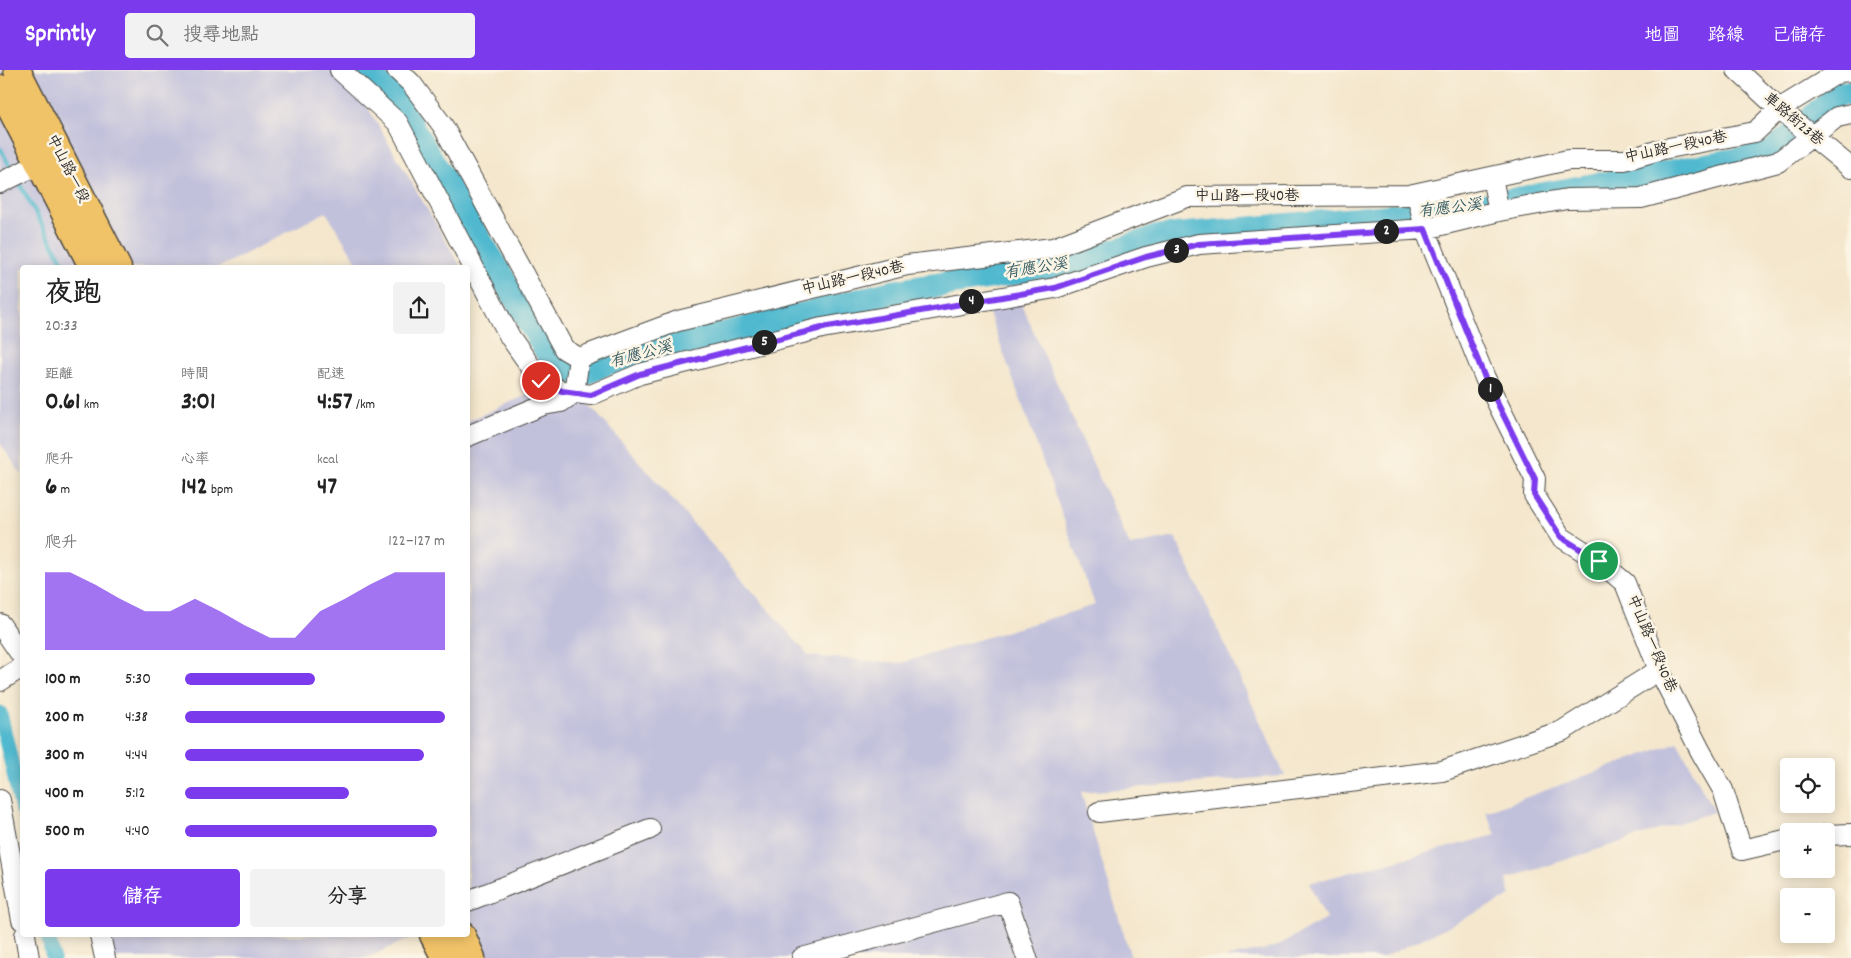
<!DOCTYPE html>
<html lang="zh-TW">
<head>
<meta charset="utf-8">
<style>
  :root { --surface:#fff; --page:#f2f2f2; --text:#222; --muted:#767676; --accent:#7c3aed }
  body { margin:0; font-family:Dekko,"LXGW WenKai TC",sans-serif; background:var(--page); color:var(--text); height:100vh; display:flex; flex-direction:column; font-size:19px; white-space:nowrap }
  * { box-sizing:border-box; margin:0 }
  p { font-size:16px; color:var(--muted) }
  .icon { flex:none; width:28px; height:28px; fill:none; stroke:currentColor; stroke-width:2; stroke-linecap:round; stroke-linejoin:round }
  .map { position:relative; flex:1; overflow:hidden }
  .drawer { position:absolute; left:20px; top:195px; width:450px; height:672px; display:flex; flex-direction:column; background:var(--surface); border-radius:5px; box-shadow:0 2px 12px #0003 }
  .drawer>* { flex:none }
  .tools { position:absolute; left:1780px; top:688px; display:grid; gap:10px }
  .tools a { display:grid; place-items:center; width:55px; height:55px; border-radius:5px; background:var(--surface); box-shadow:0 2px 12px #0003; font-size:25px }
  .pin { position:absolute; display:grid; place-items:center; width:42px; height:42px; color:#fff; margin:-21px; border:2px solid #fff; border-radius:50%; box-shadow:0 1px 5px #0007 }
  .km { position:absolute; width:25px; height:25px; margin:-12px; border-radius:50%; background:#222; color:#fff; font-size:14px; line-height:25px; text-align:center }
  .round { display:grid; place-items:center; flex:none; width:52px; height:52px; border-radius:5px; background:var(--page) }
  .head { display:flex; align-items:center; justify-content:space-between; height:85px; padding:0 25px }
  h1 { font-size:28px; font-weight:800; line-height:38px }
  .metrics { display:grid; grid-template-columns:repeat(3,1fr); gap:8px; height:85px; padding:5px 25px }
  .metrics div { display:grid; align-content:center }
  .metrics b { font-size:25px; font-weight:800 }
  .metrics small { font-size:14px; font-weight:400 }
  .metrics p { font-size:14px }
  .chart { height:140px; padding:10px 25px }
  .chart p { display:flex; justify-content:space-between }
  .chart svg { width:100%; height:90px; margin-top:5px; fill:var(--accent); opacity:.7 }
  .button { display:flex; gap:10px; margin-top:auto; padding:10px 25px }
  .button a { flex:1; height:58px; border-radius:5px; background:var(--accent); color:#fff; font-size:20px; font-weight:800; line-height:58px; text-align:center }
  .button a+a { background:var(--page); color:var(--text) }
  ul { padding:0 25px; list-style:none; font-size:16px }
  li { display:grid; grid-template-columns:80px 60px 1fr; align-items:center; height:38px }
  li i { height:12px; border-radius:6px; background:var(--accent) }
  header { display:flex; align-items:center; gap:30px; box-sizing:border-box; height:70px; padding:0 25px; background:var(--accent); color:#fff }
  header strong { font-size:24px }
  nav { display:flex; gap:28px; margin-inline-start:auto; font-size:18px }
  .search { width:350px; height:45px; background:var(--page); display:flex; align-items:center; gap:12px; box-sizing:border-box; padding:0 18px; border-radius:5px; color:var(--muted); font-size:19px }
  .map>svg:first-child { display:block }
  .industrial { fill:#c2c1dc }
  .lines { fill:none; stroke-linecap:round; stroke-linejoin:round }
  .stream { stroke:#51b9cf; stroke-width:4.5 }
  .canal { stroke:#51b9cf; stroke-width:15 }
  .river { stroke:#51b9cf; stroke-width:25 }
  .minor-casing { stroke:#494743; stroke-width:22 }
  .major-casing { stroke:#494743; stroke-width:29 }
  .minor { stroke:#fff; stroke-width:20 }
  .major { stroke:#f1c369; stroke-width:26 }
  .route-casing { stroke:#fff; stroke-width:10 }
  .route { stroke:#7c3aed; stroke-width:6 }
  .labels { text-anchor:middle; dominant-baseline:central; stroke-width:5; stroke-linejoin:round; paint-order:stroke }
  .street-label { font-size:15px; fill:#2b2b2b; stroke:#fcf5e5 }
  .water-label { font-size:16px; font-style:italic; fill:#385d64; stroke:#fcf5e5 }
</style>
</head>
<body>
<header>
<strong>Sprintly</strong>
<div class="search"><svg class="icon" aria-label="search" viewBox="0 0 24 24"><circle cx="10" cy="10" r="6"/><path d="M15 15l6 6"/></svg>搜尋地點</div>
<nav><a>地圖</a><a>路線</a><a>已儲存</a></nav>
</header>
<div class="map">
<svg width="1851" height="888" viewBox="0 0 1851 888">
  <rect width="100%" height="100%" fill="#fcf5e5"/>
  <filter id="ink" filterUnits="userSpaceOnUse"><feTurbulence type="fractalNoise" baseFrequency=".02" numOctaves="2"/><feDisplacementMap in="SourceGraphic" scale="10" xChannelSelector="R" yChannelSelector="G"/><feConvolveMatrix kernelMatrix="1 2 1 2 8 2 1 2 1" color-interpolation-filters="sRGB"/></filter>
  <filter id="wash" filterUnits="userSpaceOnUse"><feTurbulence type="fractalNoise" baseFrequency=".0096" numOctaves="4" result="noise"/><feDisplacementMap in="SourceGraphic" scale="20" xChannelSelector="R" yChannelSelector="G"/><feGaussianBlur stdDeviation="1.12" result="paint"/><feColorMatrix in="noise" values="0 0 0 0 0 0 0 0 0 0 0 0 0 0 0 0 0 1.4 0 .05"/><feComposite in="paint" operator="in"/></filter>
  <g filter="url(#wash)">
    <rect width="100%" height="100%" fill="#f4e7cd"/>
    <!-- industrial -->
    <path class="industrial" d="M0,0H332L364,31L461,197H360L326,142L220,197L22,198V405L0,373Z
      M1019,229L1130,476L1175,467L1285,706L1081,722L1131,888H483L468,859V351L527,325L585,330L809,586L901,593L1095,535L986,235Z
      M1678,672L1714,742L1506,809L1511,826L1382,888H1225L1275,877L1326,849L1309,813L1496,765L1486,742Z
      M102,865H417L367,888H106Z"/>
    <g class="lines">
      <!-- stream -->
      <path class="stream" d="M0,78L12,100
        M18,111L66,198"/>
      <!-- canal -->
      <path class="canal" d="M0,643L22,739
        M48,865L53,888"/>
      <!-- river -->
      <path class="river" d="M364,0L393,26L557,298L583,304L607,293L894,222L1078,193L1158,167L1453,141L1770,84L1840,23L1851,24"/>
    </g>
  </g>
  <g filter="url(#ink)">
    <g class="lines">
      <!-- minor casing -->
      <g class="minor-casing">
        <path id="minor" d="M340,0L398,53L510,267L541,311L562,321L591,325L640,304L822,258L1055,218L1146,187L1199,174L1425,159L1499,141L1567,129L1641,128L1778,92L1837,47L1851,44
          M397,0L411,13L443,56L564,279L579,288
          M1737,0L1779,39L1851,98
          M1492,108L1499,141
          M0,113L39,94
          M1417,124L1425,159L1485,308L1535,409L1534,425L1561,467L1599,491L1625,513L1659,600L1701,682L1723,720L1742,780L1789,769
          M579,288L678,251L907,195L1053,178L1187,127L1409,125L1568,90H1625L1663,79L1755,62L1779,39L1839,2L1851,1
          M574,323L579,288
          M468,366L543,335L561,332L574,323
          M0,554L22,586
          M0,611L22,597
          M0,730L22,850
          M1099,742L1442,701L1562,661L1659,600
          M1826,765L1851,764
          M468,831L650,759
          M25,865L29,888
          M100,865L105,888
          M802,888L1008,832L1027,888"/>
      </g>
      <!-- major casing -->
      <g class="major-casing">
        <path id="major" d="M17,0L118,198
          M0,18L93,198
          M433,865L445,888
          M462,865L472,888"/>
      </g>
      <!-- minor -->
      <use href="#minor" class="minor"/>
      <!-- major -->
      <use href="#major" class="major"/>
    </g>
  </g>
  <g class="lines" filter="url(#ink)">
    <!-- route casing -->
    <g class="route-casing">
      <path id="route" d="M541,311L562,321L591,325L640,304L822,258L1055,218L1146,187L1199,174L1425,159L1485,308L1535,409L1534,425L1561,467L1599,491"/>
    </g>
    <!-- route -->
    <use href="#route" class="route"/>
  </g>
  <g class="labels">
    <!-- street labels -->
    <g class="street-label">
      <text transform="translate(1793 50) rotate(40)">車路街23巷</text>
      <text transform="translate(1676 78) rotate(-12)">中山路一段40巷</text>
      <text transform="translate(67 99) rotate(63)">中山路一段</text>
      <text x="1247" y="127">中山路一段40巷</text>
      <text transform="translate(853 209) rotate(-13)">中山路一段40巷</text>
      <text transform="translate(1651 574) rotate(67)">中山路一段40巷</text>
    </g>
    <!-- water labels -->
    <g class="water-label">
      <text transform="translate(1450 139) rotate(-7)">有應公溪</text>
      <text transform="translate(1036 199) rotate(-9)">有應公溪</text>
      <text transform="translate(641 285) rotate(-15)">有應公溪</text>
    </g>
  </g>
</svg>
<div class="tools">
<a><svg class="icon" aria-label="locate" viewBox="0 0 24 24"><circle cx="12" cy="12" r="6"/><path d="M12 2v4M12 18v4M2 12h4M18 12h4"/></svg></a>
<a>+</a>
<a>−</a>
</div>
<div class="pin" style="left:1599px;top:491px;background:#1e9e55"><svg class="icon" aria-label="arrive" viewBox="0 0 24 24"><path d="M6 21V4h12l-3 4 3 4H6"/></svg></div>
<div class="pin" style="left:541px;top:311px;background:#d93025"><svg class="icon" aria-label="check" viewBox="0 0 24 24"><path d="M5 12l5 5 9-10"/></svg></div>
<b class="km" style="left:1490px;top:319px">1</b>
<b class="km" style="left:1386px;top:161px">2</b>
<b class="km" style="left:1176px;top:180px">3</b>
<b class="km" style="left:971px;top:231px">4</b>
<b class="km" style="left:764px;top:272px">5</b>
<section class="drawer">
<div class="head"><div><h1>夜跑</h1><p>20:33</p></div><a class="round"><svg class="icon" aria-label="share" viewBox="0 0 24 24"><path d="M12 15V3M7 8l5-5 5 5M5 13v7h14v-7"/></svg></a></div>
<div class="metrics">
<div><p>距離</p><b>0.61<small> km</small></b></div>
<div><p>時間</p><b>3:01</b></div>
<div><p>配速</p><b>4:57<small> /km</small></b></div>
</div>
<div class="metrics">
<div><p>爬升</p><b>6<small> m</small></b></div>
<div><p>心率</p><b>142<small> bpm</small></b></div>
<div><p>kcal</p><b>47</b></div>
</div>
<div class="chart"><p><span>爬升</span>122–127 m</p>
<svg viewBox="0 0 160 44" preserveAspectRatio="none"><path d="M0 44V6L10 6L20 12L30 19L40 25L50 25L60 19L70 25L80 32L90 38L100 38L110 25L120 19L130 12L140 6L150 6L160 6V44z"/></svg>
</div>
<ul>
<li><b>100 m</b>5:30<i style="width:50%"></i></li>
<li><b>200 m</b>4:38<i style="width:100%"></i></li>
<li><b>300 m</b>4:44<i style="width:92%"></i></li>
<li><b>400 m</b>5:12<i style="width:63%"></i></li>
<li><b>500 m</b>4:40<i style="width:97%"></i></li>
</ul>
<div class="button"><a>儲存</a><a>分享</a></div>
</section>
</div>
</body>
</html>
